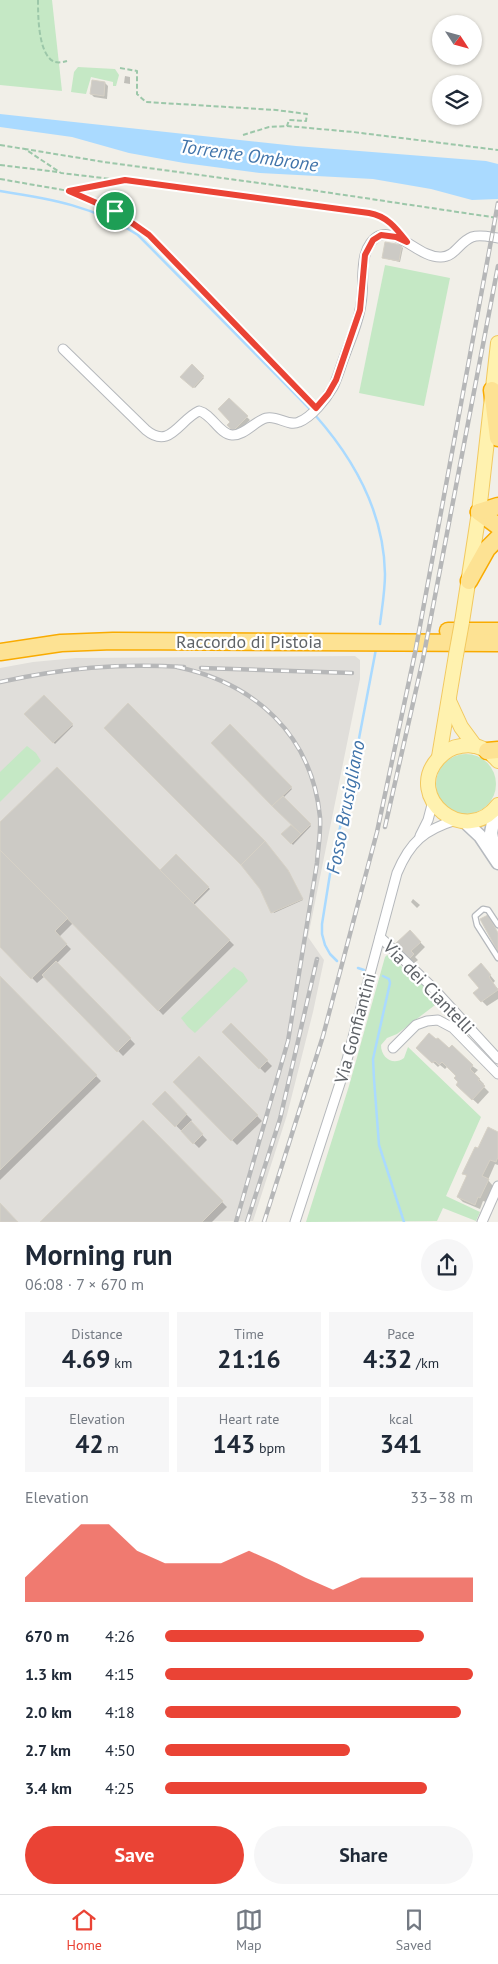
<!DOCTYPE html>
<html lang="en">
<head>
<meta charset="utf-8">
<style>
	:root { --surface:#fff; --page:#f6f6f7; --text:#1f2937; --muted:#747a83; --line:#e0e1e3; --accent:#ea4335 }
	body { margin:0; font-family:"PT Sans",sans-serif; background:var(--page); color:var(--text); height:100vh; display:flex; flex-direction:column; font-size:19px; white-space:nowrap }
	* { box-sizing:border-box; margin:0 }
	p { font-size:16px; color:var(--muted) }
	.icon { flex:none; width:28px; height:28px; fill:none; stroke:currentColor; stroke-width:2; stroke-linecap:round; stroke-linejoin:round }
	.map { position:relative; height:1222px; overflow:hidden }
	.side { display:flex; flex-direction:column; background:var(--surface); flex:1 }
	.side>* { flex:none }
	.needle { width:32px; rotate:126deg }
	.tools { position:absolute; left:432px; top:15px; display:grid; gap:10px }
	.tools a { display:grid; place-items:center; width:50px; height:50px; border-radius:50%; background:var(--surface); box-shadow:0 1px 4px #0004; font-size:25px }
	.pin { position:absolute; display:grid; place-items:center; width:42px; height:42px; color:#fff; margin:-21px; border:2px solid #fff; border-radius:50%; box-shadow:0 1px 5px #0007 }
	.round { display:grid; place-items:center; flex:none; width:52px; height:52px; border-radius:26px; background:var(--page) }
	.summary { display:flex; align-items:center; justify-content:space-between; height:85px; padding:0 25px }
	h1 { font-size:28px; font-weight:700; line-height:38px }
	.metrics { display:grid; grid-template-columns:repeat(3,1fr); gap:8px; height:85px; padding:5px 25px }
	.metrics div { display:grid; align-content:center; border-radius:0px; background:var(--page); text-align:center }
	.metrics b { font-size:25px; font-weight:700 }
	.metrics small { font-size:14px; font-weight:400 }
	.metrics p { font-size:14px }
	.chart { height:140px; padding:10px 25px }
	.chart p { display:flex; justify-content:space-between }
	.chart svg { width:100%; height:90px; margin-top:5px; fill:var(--accent); opacity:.7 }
	.action { display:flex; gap:10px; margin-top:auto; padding:10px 25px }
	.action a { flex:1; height:58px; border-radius:30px; background:var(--accent); color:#fff; font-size:20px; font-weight:700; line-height:58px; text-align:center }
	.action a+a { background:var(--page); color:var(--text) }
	ul { padding:0 25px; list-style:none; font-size:16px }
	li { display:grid; grid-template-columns:80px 60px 1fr; align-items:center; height:38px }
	li i { height:12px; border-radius:6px; background:var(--accent) }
	.tabs { display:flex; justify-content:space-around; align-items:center; height:70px; border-top:1px solid var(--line); background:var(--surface); font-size:14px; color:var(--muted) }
	.tabs a { display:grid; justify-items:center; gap:2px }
	.tabs .current { color:var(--accent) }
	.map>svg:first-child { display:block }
	.industrial { fill:#e0deda }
	.green { fill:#c5e8c5 }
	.water { fill:#aadaff }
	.shadow { fill:#0003 }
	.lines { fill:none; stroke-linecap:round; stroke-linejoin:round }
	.stream { stroke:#aadaff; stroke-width:2.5 }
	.building { fill:#cccac5; stroke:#d6d1c6 }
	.lane-casing { stroke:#b5b8bc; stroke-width:7 }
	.street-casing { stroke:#b5b8bc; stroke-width:11 }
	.secondary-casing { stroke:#b6babf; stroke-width:15 }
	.primary-casing { stroke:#f2c960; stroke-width:16 }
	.highway-casing { stroke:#f9ab00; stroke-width:19 }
	.path { stroke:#9cc7a9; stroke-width:2; stroke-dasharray:5 2.5; stroke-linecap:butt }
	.lane { stroke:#fff; stroke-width:4.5 }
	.street { stroke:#fff; stroke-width:9 }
	.secondary { stroke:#fff; stroke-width:12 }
	.primary { stroke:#fff2af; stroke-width:14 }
	.highway { stroke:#fde293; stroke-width:16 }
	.rail-casing { stroke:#b6b7b8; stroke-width:4.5 }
	.rail { stroke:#fff; stroke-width:2.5; stroke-dasharray:8; stroke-linecap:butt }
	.primary-bridge-casing { stroke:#f2c960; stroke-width:16; stroke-linecap:butt }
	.primary-bridge { stroke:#fff2af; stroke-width:14 }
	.route-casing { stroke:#fff; stroke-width:10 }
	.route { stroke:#ea4335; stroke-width:6 }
	.labels { text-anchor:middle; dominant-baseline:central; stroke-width:4.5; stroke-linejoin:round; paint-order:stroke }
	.street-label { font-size:18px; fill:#5f6368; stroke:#fff }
	.water-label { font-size:19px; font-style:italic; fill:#4174aa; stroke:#fff }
</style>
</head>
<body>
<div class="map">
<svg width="498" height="1222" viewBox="0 0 498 1222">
	<rect width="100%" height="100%" fill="#f1efe8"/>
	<polygon class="industrial" points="355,656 360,660 360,679 308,937 324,960 313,1012 287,1115 253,1221 0,1222 0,668 33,662 76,658"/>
	<g class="green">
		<polygon points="0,0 52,0 62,91 0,85"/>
		<polygon points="78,67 115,69 119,75 116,86 113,86 113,82 91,77 86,94 71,92 74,72"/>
		<polygon points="385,265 450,278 424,406 359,393"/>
		<polygon points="27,746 36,753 41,761 0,802 0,772"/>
		<circle cx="466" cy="784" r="30"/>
		<path d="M 387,955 L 420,981 L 439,1002 L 397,1034 L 387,1038 L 381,1045 C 381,1058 393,1066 404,1058 L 408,1047 L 481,1117 L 446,1196 L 480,1212 L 476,1221 L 443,1208 L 437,1221 L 306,1222 L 349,1086 L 385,957 Z"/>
		<polygon points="234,967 243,973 248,981 195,1033 188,1027 181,1018"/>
	</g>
	<polygon class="water" points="0,114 296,146 486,161 498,164 498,199 472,200 431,189 373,179 260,173 184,163 129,153 72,137 0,127"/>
	<g class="shadow">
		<polygon points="125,76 130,77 130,84 124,83"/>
		<polygon points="105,83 108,86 107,99 94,97 91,94"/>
		<polygon points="401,246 403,248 400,262 383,258"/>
		<polygon points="192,366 204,378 195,388 182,377"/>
		<polygon points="229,400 250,420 237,433 229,424 231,422"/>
		<polygon points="44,696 73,726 55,744 26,714"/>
		<polygon points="230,726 292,789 283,798 311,826 293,845 283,834 293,825 213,743"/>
		<polygon points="0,823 160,871 176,855 210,889 194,905 234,945 163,1015 74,922 59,937 71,949 57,963 135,1044 123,1056 45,976 37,983 0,945"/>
		<polygon points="289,872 303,900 274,913 261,889"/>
		<polygon points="413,899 420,905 417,908 411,902"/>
		<polygon points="410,932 425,947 415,957 418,960 413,964 395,945"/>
		<polygon points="486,970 495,981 493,983 498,989 498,999 487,1006 482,1001 481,988"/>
		<polygon points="0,978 101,1081 0,1180"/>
		<polygon points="231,1025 272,1066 265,1073 224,1032"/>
		<polygon points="418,1048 449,1050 478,1070 474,1074 484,1084 483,1086 489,1092 478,1104 457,1085 460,1082 457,1076 447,1067 445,1069 440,1065 438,1067"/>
		<polygon points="199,1057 262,1121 237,1145 175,1082"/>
		<polygon points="165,1093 192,1120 190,1122 207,1140 199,1148 154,1104"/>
		<polygon points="143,1122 227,1207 212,1222 41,1222"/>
		<polygon points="498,1133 498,1165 495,1164 488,1180 493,1186 486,1202 483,1201 480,1209 463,1202 458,1197 467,1177 464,1173 479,1150"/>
	</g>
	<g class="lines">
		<g class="stream">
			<path d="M 0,191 C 51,199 94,206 138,235 L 310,409"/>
			<path d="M 315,415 C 354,459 384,513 385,574 C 385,591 382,608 380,624"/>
			<polyline points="337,961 330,954 325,945 322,934 322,924 330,874 357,749 376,649"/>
			<polyline points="358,968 364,970"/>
			<polyline points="383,976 389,979 390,983 373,1059 374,1079 379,1145 404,1222"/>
		</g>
	</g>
	<g class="building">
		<polygon points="92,80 105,82 104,96 90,94"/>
		<polygon points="385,242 402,245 399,261 382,258"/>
		<polygon points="192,364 204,376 193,388 180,377"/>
		<polygon points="229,398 248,416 233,431 227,425 230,422 218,409"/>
		<polygon points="44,695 73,724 53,743 24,714"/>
		<polygon points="128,703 265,841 241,865 104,728"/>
		<polygon points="230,724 292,787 272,806 211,743"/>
		<polygon points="57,767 230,940 158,1011 0,850 0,822"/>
		<polygon points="283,796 311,824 301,834 272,806"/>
		<polygon points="291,825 301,834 291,844 281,834"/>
		<polygon points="265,841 288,870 303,899 271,913 260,889 241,865"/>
		<polygon points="0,850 68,918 55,931 67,944 31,979 0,947"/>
		<polygon points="176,854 209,887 193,903 160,870"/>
		<polygon points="488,915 498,933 498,952 480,919"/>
		<polygon points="410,930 421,942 411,951 414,954 408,960 394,945"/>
		<polygon points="56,961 131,1038 117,1052 42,975"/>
		<polygon points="481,963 491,975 489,977 498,990 481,1002 473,993 479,988 468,975"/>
		<polygon points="0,976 97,1075 0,1170"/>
		<polygon points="231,1023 268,1060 259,1069 222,1032"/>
		<polygon points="429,1033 436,1039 438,1038 449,1048 452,1045 473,1065 470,1069 480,1079 478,1080 485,1086 472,1100 456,1085 458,1082 454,1078 456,1076 442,1062 439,1065 435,1061 432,1063 416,1048"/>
		<polygon points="199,1056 258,1115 231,1141 173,1082"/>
		<polygon points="165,1091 187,1114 175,1127 152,1104"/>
		<polygon points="143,1120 223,1201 202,1222 40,1222"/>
		<polygon points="191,1121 203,1134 193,1144 181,1131"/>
		<polygon points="488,1127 498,1132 498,1157 496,1162 490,1160 482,1176 489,1179 480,1198 478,1197 475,1205 457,1197 467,1175 462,1174 475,1147 478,1148"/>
		<polygon points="0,1203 18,1222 0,1222"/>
	</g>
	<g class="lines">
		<g class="lane-casing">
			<polyline id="lane" points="498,925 488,910 483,909 475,916 477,925 498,958"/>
		</g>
		<g class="street-casing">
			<g id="street">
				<path d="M 63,349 L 146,430 C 170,450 179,420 199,411 C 212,414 219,434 232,435 C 244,436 255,421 266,418 C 278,415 288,427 299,422 C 312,417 326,399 333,387 C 338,377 341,365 345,355 C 351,338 359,321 361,304 C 364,288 361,271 365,255 C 367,247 373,237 381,235 C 400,230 420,258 441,257 C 455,257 459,242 472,237 C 480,234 490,237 498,238"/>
				<polyline points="420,836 428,820 433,801"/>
				<polyline points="380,937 433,988 498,1059"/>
				<polyline points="393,1048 416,1025 427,1021 438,1020 453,1028 498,1074"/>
				<path d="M 295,1222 L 344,1071 L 397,873 C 410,842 424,830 456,820"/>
				<polyline points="482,1222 498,1186"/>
			</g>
		</g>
		<g class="secondary-casing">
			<g id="secondary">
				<polyline points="464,821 480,836 498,863"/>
				<polyline points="495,853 491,833 496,807"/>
			</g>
		</g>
		<g class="primary-casing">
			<g id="primary">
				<polyline points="462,622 479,512 498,343"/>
				<polyline points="449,701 461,727 475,746"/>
				<polyline points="439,757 456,655"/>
				<path d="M 498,761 C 489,750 476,743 461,746 C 452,747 444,752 438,759 C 404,797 465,848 498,805"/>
			</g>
		</g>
		<g class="highway-casing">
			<g id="highway">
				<polyline points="492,390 498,438"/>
				<polyline points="479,512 498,526"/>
				<polyline points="479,512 498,506"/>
				<polyline points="469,581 487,549 498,538"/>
				<polyline points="448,631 498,631"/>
				<polyline points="0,652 61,643 113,641 498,643"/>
				<polyline points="487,751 498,750"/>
			</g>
		</g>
		<g class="path">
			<path d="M 38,0 C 38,15 38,56 55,62 C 59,63 64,62 67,61"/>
			<polyline points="120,68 137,71 137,94 146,102 276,110 307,114 306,121 289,120 287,126"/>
			<polyline points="243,135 269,127 287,126 353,132 498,150"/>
			<polyline points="0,145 25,149"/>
			<polyline points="0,165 58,172"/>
			<polyline points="0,179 69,191 115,211 134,223 164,249 311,403"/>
			<polyline points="71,190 122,181"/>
			<polyline points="395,227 384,218 369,213 228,193 61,173 25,149 104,162 311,190 498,218"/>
		</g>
		<use href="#lane" class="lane"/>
		<use href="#street" class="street"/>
		<use href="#secondary" class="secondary"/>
		<use href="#primary" class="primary"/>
		<use href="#highway" class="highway"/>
		<g class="rail-casing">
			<g id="rail">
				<path d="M 177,667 C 255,683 312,735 320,817 C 321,833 318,848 317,863 L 288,1041 L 236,1222"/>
				<polyline points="201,668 352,673"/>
				<path d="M 0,682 C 65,668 117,663 184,667"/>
				<polyline points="385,827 423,659 498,266"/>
				<polyline points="247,1222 280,1119 317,959"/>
				<polyline points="264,1222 323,1036 377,832 415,653 498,203"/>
			</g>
		</g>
		<use href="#rail" class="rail"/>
		<g class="primary-bridge-casing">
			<polyline id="primary-bridge" points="456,655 462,622"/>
		</g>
		<use href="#primary-bridge" class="primary-bridge"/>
	</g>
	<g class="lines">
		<g class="route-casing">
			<path id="route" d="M 125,180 L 369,213 C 387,216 396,228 407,242 L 396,237 L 381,235 L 373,240 L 365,255 L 360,310 L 336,380 L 328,394 L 316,408 L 149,235 L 115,211 L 69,191 Z"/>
		</g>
		<use href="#route" class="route"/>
	</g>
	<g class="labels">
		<g class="street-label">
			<text x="249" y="641">Raccordo di Pistoia</text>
			<text transform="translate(429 987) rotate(46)">Via dei Ciantelli</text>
			<text transform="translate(355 1028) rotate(-75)">Via Gonfiantini</text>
		</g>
		<g class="water-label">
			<text transform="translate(249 155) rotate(8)">Torrente Ombrone</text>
			<text transform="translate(345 807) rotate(-79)">Fosso Brusigliano</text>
		</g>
	</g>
</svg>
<div class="tools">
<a><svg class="needle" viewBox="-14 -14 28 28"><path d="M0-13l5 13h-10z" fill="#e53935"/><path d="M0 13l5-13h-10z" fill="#747a83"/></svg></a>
<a><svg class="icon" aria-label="layers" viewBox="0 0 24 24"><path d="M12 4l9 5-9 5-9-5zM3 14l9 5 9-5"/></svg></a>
</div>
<div class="pin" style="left:115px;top:211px;background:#1e9e55"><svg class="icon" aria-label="arrive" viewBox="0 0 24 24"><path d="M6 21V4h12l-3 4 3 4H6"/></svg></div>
</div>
<section class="side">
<div class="summary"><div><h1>Morning run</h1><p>06:08 · 7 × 670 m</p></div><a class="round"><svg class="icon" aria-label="share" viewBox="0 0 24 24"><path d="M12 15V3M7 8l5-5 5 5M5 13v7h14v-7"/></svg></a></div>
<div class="metrics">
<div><p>Distance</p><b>4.69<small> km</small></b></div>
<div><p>Time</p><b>21:16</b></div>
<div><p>Pace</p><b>4:32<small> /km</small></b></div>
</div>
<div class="metrics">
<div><p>Elevation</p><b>42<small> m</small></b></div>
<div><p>Heart rate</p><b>143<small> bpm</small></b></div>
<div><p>kcal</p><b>341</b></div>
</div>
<div class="chart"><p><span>Elevation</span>33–38 m</p>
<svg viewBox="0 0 160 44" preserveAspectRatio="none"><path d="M0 44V32L10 19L20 6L30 6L40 19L50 25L60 25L70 25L80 19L90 25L100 32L110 38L120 32L130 32L140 32L150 32L160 32V44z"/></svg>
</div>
<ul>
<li><b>670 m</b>4:26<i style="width:84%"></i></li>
<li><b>1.3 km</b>4:15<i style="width:100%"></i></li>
<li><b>2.0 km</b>4:18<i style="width:96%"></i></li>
<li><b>2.7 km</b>4:50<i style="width:60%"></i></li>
<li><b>3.4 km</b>4:25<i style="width:85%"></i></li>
</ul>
<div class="action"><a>Save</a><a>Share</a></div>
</section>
<nav class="tabs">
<a class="current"><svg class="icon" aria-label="home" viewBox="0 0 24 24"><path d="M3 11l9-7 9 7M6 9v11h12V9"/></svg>Home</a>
<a><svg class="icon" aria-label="map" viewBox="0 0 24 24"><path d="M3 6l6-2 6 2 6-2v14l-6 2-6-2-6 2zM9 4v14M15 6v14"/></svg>Map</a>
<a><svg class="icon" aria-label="saved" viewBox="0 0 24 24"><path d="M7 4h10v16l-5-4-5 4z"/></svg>Saved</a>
</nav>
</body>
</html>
